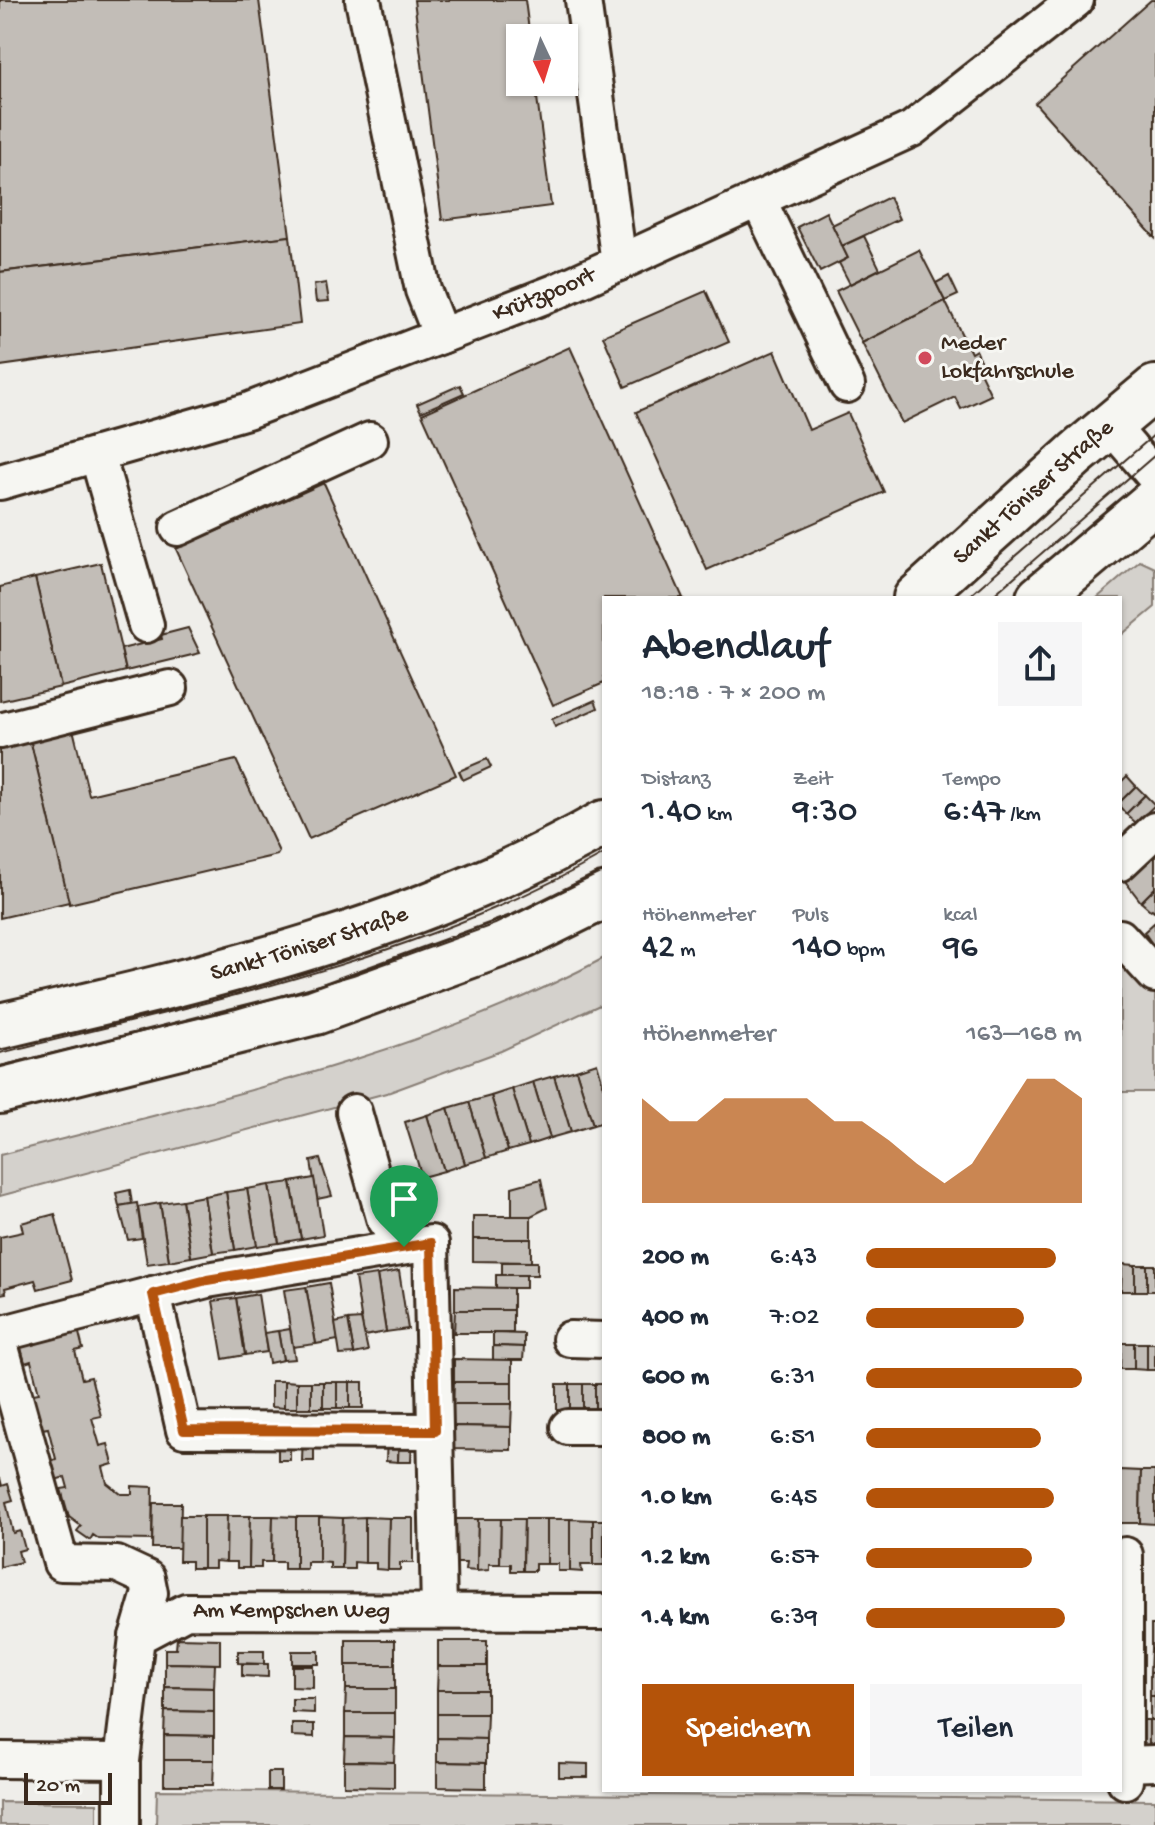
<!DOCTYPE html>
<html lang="de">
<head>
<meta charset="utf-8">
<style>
	:root { --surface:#fff; --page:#f6f6f7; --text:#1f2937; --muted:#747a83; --accent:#b45309 }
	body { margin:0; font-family:"Gochi Hand",sans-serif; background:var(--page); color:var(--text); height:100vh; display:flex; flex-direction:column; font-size:30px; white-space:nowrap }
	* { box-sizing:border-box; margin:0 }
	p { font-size:26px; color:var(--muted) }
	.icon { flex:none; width:44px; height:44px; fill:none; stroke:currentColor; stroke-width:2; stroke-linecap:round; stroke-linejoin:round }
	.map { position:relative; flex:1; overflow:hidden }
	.details { position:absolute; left:602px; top:596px; width:520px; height:1196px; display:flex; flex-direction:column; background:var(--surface); border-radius:0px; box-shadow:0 2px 6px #0004 }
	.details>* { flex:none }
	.needle { width:52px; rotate:176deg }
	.buttons { position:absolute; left:506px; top:24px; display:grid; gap:16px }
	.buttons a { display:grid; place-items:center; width:72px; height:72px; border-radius:0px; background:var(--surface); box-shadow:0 2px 6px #0004; font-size:40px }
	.scale { position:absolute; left:24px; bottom:20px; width:88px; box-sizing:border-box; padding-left:8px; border:4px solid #3b2a1e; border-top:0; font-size:22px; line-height:28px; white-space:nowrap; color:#3b2a1e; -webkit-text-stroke:6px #f6f6f2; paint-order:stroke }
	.pin { position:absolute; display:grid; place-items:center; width:68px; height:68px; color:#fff; margin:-82px -34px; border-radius:50% 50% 50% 0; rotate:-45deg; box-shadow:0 0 8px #0007 }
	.pin .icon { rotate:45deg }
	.round { display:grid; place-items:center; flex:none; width:84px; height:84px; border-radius:0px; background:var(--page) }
	.head { display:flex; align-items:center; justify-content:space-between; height:136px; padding:0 40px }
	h1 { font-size:44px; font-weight:600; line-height:60px }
	.stats { display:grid; grid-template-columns:repeat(3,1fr); gap:12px; height:136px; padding:8px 40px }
	.stats div { display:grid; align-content:center }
	.stats b { font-size:34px; font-weight:600 }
	.stats small { font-size:22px; font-weight:400 }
	.stats p { font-size:22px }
	.chart { height:224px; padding:16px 40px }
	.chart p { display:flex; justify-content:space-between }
	.chart svg { width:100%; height:144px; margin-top:8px; fill:var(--accent); opacity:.7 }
	.cta { display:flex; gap:16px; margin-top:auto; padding:16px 40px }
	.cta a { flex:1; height:92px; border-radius:0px; background:var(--accent); color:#fff; font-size:32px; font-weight:600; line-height:92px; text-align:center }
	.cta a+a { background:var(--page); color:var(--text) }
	ul { padding:0 40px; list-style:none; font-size:26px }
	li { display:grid; grid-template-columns:128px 96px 1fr; align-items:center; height:60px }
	li i { height:20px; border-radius:10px; background:var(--accent) }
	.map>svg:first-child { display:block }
	.green { fill:#d4d1cc; stroke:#887e75; stroke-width:2 }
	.building { fill:#c2bdb7; stroke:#3b2a1e; stroke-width:2 }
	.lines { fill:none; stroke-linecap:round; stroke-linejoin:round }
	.minor-casing { stroke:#3b2a1e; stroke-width:40 }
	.major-casing { stroke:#3b2a1e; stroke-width:50 }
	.minor { stroke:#f6f6f2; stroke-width:34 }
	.major { stroke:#f6f6f2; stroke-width:44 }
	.tram { stroke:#3b2a1e; stroke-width:2 }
	.route-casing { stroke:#fff; stroke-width:16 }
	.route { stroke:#b45309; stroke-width:10 }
	.poi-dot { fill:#d1495b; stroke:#f6f6f2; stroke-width:3 }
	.labels { text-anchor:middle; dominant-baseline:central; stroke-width:6; stroke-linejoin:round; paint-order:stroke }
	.street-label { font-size:24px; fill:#3b2a1e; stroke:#f6f6f2 }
	.poi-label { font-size:24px; fill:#3b2a1e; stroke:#f6f6f2; text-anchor:start }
</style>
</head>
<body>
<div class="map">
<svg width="1155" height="1825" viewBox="0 0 1155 1825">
	<rect width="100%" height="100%" fill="#efeeea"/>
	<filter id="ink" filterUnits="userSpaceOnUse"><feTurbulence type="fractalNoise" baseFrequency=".0125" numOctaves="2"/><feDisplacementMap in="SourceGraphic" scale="16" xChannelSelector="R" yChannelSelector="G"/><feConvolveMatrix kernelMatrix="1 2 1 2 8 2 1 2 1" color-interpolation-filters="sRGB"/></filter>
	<g filter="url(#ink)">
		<g class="green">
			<polygon points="1140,561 1155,568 1155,607 1120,636 1120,598 1097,598"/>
			<polygon points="1120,956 1155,992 1155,1092 1120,1092"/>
			<path d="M 604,958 L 604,1003 L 501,1051 L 390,1092 L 0,1196 L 0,1155 C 200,1103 421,1056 604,958 Z"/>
			<polygon points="157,1790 1155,1800 1155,1825 156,1825"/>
			<polygon points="0,1802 97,1803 97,1825 0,1825"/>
		</g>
		<g class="building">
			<polygon points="0,0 259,0 290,236 0,272"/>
			<polygon points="414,0 525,0 530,38 520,38 520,82 535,82 551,206 442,220"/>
			<polygon points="1151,0 1155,0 1155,238 1035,103"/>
			<polygon points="889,197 899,219 842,246 832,225"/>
			<polygon points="826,212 848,258 820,272 797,227"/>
			<polygon points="290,236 300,324 0,366 0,272"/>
			<polygon points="864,236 880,269 850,284 839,263 848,258 842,246"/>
			<polygon points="919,250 945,301 862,343 836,291"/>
			<polygon points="949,276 958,295 945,301 936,283"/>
			<polygon points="326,283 329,301 316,302 314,285"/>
			<polygon points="706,291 729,342 625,387 603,336"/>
			<polygon points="945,301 971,353 976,350 982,363 977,366 991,395 961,409 955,397 902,423 862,343"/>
			<polygon points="570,347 683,598 604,598 604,683 553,705 422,414"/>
			<polygon points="775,351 809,430 848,413 884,492 707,570 636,412"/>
			<polygon points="460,385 464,393 421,412 417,404"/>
			<polygon points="324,483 456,775 309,839 176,549"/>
			<polygon points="101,563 126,671 61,687 35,578"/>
			<polygon points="35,578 61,687 0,701 0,587"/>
			<polygon points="188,628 200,653 126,671 121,649 162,639 161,635"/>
			<polygon points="595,700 598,708 555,727 552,719"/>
			<polygon points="73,729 89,795 236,760 279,852 277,855 69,904 30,739"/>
			<polygon points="30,739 69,902 0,918 0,746"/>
			<polygon points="487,759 491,767 463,780 459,771"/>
			<polygon points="1127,776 1136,786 1120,802 1120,783"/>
			<polygon points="1136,786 1145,795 1126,814 1120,807 1120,802"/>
			<polygon points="1145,795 1155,805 1136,823 1126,814"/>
			<polygon points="1155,852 1155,888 1141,902 1125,881"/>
			<polygon points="1155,888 1155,912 1152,909 1150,910 1141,902"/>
			<polygon points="1155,922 1155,948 1144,932"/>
			<polygon points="597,1063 604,1087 604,1122 593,1125 576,1070"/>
			<polygon points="576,1070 593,1125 571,1132 554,1076"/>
			<polygon points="554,1076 571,1132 550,1138 533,1082"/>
			<polygon points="533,1082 550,1138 529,1145 512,1089"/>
			<polygon points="512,1089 529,1145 508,1151 491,1096"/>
			<polygon points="491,1096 508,1151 486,1158 469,1102"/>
			<polygon points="469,1102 486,1158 465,1164 448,1108"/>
			<polygon points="448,1108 465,1164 444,1171 427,1115"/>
			<polygon points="427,1115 444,1171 422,1177 405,1122"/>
			<polygon points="320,1159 332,1196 317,1199 311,1161"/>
			<polygon points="314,1178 323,1235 301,1239 291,1182"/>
			<polygon points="541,1179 547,1208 531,1216 512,1216 512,1187"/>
			<polygon points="291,1182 301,1239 279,1243 269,1185"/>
			<polygon points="269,1185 279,1243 257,1246 247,1189"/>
			<polygon points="247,1189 257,1246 235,1250 226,1192"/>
			<polygon points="130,1190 132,1204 119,1206 116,1193"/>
			<polygon points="226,1192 235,1250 213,1253 204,1196"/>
			<polygon points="204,1196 213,1253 191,1257 182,1200"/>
			<polygon points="182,1200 191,1257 169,1261 160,1203"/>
			<polygon points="137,1203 142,1238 128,1240 119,1206"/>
			<polygon points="160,1203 169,1261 147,1264 138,1207"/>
			<polygon points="55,1214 72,1280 38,1289 35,1280 5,1288 6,1293 0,1294 0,1237 23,1232 21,1223"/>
			<rect x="473" y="1216" width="58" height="23"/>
			<polygon points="473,1239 531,1239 531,1262 473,1261"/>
			<rect x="502" y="1262" width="35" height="13"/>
			<polygon points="1122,1264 1135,1265 1135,1291 1121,1291"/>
			<rect x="1135" y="1265" width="12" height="26"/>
			<rect x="1147" y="1265" width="8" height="26"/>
			<polygon points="399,1271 408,1329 386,1332 377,1275"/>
			<polygon points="377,1275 386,1332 364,1336 355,1278"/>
			<rect x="496" y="1275" width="30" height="13"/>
			<polygon points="329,1283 338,1340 316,1344 306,1287"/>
			<polygon points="306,1287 316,1344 293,1347 284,1290"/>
			<polygon points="455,1287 513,1288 513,1310 455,1310"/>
			<polygon points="258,1294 267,1352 245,1355 236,1298"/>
			<polygon points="236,1298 245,1355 223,1359 213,1301"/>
			<polygon points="455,1310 513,1310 513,1333 454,1333"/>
			<polygon points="361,1319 368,1351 354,1354 348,1320"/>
			<polygon points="348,1320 354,1354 340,1355 335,1323"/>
			<polygon points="78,1329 83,1349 75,1351 82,1379 91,1377 101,1416 92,1418 100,1446 108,1444 113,1464 103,1467 107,1483 121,1494 132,1494 132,1486 153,1487 152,1540 99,1539 93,1535 90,1540 77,1531 81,1526 69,1517 61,1489 68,1488 65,1477 55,1480 51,1461 56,1459 48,1428 42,1429 33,1394 39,1393 31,1361 25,1363 20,1344"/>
			<polygon points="290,1329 295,1359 283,1360 278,1331"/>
			<polygon points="278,1331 283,1360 269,1363 264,1333"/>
			<polygon points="493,1333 524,1334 524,1347 493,1346"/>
			<polygon points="1121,1343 1134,1343 1134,1369 1120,1369"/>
			<polygon points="1134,1343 1147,1343 1147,1370 1134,1369"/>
			<rect x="1147" y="1343" width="8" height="27"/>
			<polygon points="493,1346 524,1347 523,1360 493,1360"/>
			<polygon points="454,1359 512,1360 512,1382 454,1382"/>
			<polygon points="271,1381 284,1381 284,1408 271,1407"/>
			<polygon points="284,1381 297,1382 297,1408 284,1408"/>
			<rect x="297" y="1382" width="14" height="26"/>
			<rect x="311" y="1382" width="12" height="26"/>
			<rect x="323" y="1382" width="14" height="26"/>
			<rect x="337" y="1382" width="13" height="26"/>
			<rect x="350" y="1382" width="13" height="26"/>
			<polygon points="454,1382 512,1382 512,1404 453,1404"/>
			<rect x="557" y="1384" width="13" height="26"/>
			<rect x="570" y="1384" width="13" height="26"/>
			<rect x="583" y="1384" width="12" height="26"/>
			<rect x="595" y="1384" width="9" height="26"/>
			<polygon points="453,1404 512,1404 511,1427 453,1426"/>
			<polygon points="453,1426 511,1427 511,1450 453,1449"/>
			<polygon points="290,1434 290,1460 278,1460 278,1435"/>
			<polygon points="303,1434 314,1434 314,1461 302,1461"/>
			<polygon points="387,1435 399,1435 398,1462 386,1461"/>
			<polygon points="399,1435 412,1436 411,1462 398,1462"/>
			<polygon points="1120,1470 1141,1471 1140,1523 1120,1523"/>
			<polygon points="1141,1471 1155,1471 1155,1524 1140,1523"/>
			<polygon points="0,1478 2,1486 8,1484 13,1500 6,1502 13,1533 20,1531 25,1549 18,1551 21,1562 0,1567"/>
			<polygon points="153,1503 181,1503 180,1548 152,1548"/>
			<polygon points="180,1516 203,1516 203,1568 191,1568 191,1561 179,1561"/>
			<polygon points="203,1516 227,1516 226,1562 215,1561 215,1568 203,1568"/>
			<polygon points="227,1516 250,1516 249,1568 237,1568 237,1562 226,1562"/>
			<polygon points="250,1516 273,1516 272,1562 261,1562 261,1568 249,1568"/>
			<polygon points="273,1516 296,1517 296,1569 284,1569 284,1562 272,1562"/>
			<polygon points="296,1517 319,1517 319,1562 307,1562 307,1569 296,1569"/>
			<polygon points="319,1517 343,1518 342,1569 330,1569 330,1563 319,1562"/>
			<polygon points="365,1517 365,1563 354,1562 354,1569 342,1569 343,1518"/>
			<polygon points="365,1517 389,1518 388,1570 376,1569 376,1563 365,1563"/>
			<polygon points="389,1518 413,1518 413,1563 400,1563 400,1570 388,1570"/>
			<polygon points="454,1519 478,1519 477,1571 465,1570 466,1563 453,1563"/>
			<polygon points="478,1519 501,1519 500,1564 489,1564 489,1570 477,1571"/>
			<polygon points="501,1519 524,1519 523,1571 511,1571 511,1564 500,1564"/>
			<polygon points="524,1519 547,1519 547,1564 535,1564 535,1571 523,1571"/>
			<polygon points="547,1519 570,1519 570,1571 558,1571 558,1564 547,1564"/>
			<polygon points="570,1519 593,1520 593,1565 581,1565 582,1572 570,1571"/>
			<rect x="593" y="1520" width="11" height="45"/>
			<rect x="1151" y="1625" width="4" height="24"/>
			<polygon points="177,1638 220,1639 220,1664 165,1663 165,1649 176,1649"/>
			<rect x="346" y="1640" width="49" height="25"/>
			<rect x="438" y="1641" width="49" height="25"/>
			<polygon points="1151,1649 1155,1649 1155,1672 1150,1672"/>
			<polygon points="238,1651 264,1651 264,1664 238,1663"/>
			<rect x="292" y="1651" width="27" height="13"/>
			<polygon points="165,1663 215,1664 214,1688 165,1687"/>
			<polygon points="242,1664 268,1664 268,1677 242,1676"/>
			<rect x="346" y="1665" width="49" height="24"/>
			<polygon points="292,1666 313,1666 313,1688 292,1687"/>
			<polygon points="438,1666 487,1666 487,1690 437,1690"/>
			<rect x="1150" y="1672" width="5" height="24"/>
			<polygon points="165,1687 214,1688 214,1712 165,1711"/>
			<polygon points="346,1689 395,1689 395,1713 345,1713"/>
			<rect x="437" y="1690" width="50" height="24"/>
			<rect x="1150" y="1696" width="5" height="24"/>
			<polygon points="292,1699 314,1699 314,1713 292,1712"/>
			<polygon points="165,1711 214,1712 214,1736 164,1735"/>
			<polygon points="345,1713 395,1713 395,1738 345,1737"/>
			<polygon points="437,1714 487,1714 486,1739 437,1738"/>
			<polygon points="1137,1720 1149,1720 1149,1747 1136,1747"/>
			<rect x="1149" y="1720" width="6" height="27"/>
			<polygon points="292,1724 314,1724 314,1737 292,1736"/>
			<polygon points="164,1735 214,1736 214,1760 164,1760"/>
			<polygon points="345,1737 395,1738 394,1762 344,1761"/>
			<polygon points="437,1738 486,1739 486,1763 437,1762"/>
			<polygon points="164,1760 214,1760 213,1785 164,1785"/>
			<polygon points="344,1761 394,1762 394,1787 344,1786"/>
			<polygon points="437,1762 486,1763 486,1788 437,1787"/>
			<polygon points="559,1763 588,1764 588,1777 559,1777"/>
			<rect x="268" y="1772" width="13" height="18"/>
		</g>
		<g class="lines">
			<g class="minor-casing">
				<g id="minor">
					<polyline points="363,0 423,290 441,336"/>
					<polyline points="583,0 619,263"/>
					<polyline points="758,199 847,385"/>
					<polyline points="1111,426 1155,477"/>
					<polyline points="97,454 146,625"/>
					<path id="s1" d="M 0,482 L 247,411 L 555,292 L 912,129 L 1076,0"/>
					<polyline points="178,528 370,440"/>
					<polyline points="0,731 170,688"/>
					<polyline points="1120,863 1155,830"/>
					<polyline points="1120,937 1155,975"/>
					<polyline points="354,1112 385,1221 404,1247"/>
					<polyline points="153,1294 184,1430 435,1431"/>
					<polyline points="0,1334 207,1280 431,1243 439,1611"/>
					<polyline points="570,1339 604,1340"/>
					<polyline points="0,1344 61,1563 117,1564 147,1578 150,1593 137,1637"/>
					<polyline points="568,1427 604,1427"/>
					<polyline points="1125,1555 1125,1781"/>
					<polyline points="0,1760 122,1761"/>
					<polyline points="1124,1764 1155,1763"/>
					<path id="s2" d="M 122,1825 L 122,1761 L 137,1637 L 186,1611 L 604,1612"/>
				</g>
			</g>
			<g class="major-casing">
				<g id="major">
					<path id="s3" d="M 916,598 L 1077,453 L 1155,388"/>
					<polyline points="1039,598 1155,500"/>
					<path id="s4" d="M 0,1026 C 211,977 413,931 604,823"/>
					<polyline points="0,1091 315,1012 523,936 604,896"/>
				</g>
			</g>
			<use href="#minor" class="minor"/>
			<use href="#major" class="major"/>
			<g class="tram">
				<polyline points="967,598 1155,434"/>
				<polyline points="990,598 1155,455"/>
				<path d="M 0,1053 C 202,1004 422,958 604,854"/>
				<polyline points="0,1066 236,1009 353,975 495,924 604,871"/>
			</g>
		</g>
	</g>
	<g class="lines" filter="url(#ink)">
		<g class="route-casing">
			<polygon id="route" points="431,1243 435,1431 184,1430 153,1294 207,1280"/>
		</g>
		<use href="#route" class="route"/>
	</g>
	<circle class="poi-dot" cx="925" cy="358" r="8"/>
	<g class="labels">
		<g class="street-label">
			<text stroke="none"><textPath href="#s1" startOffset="576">Krützpoort</textPath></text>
			<text stroke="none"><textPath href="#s3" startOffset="158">Sankt Töniser Straße</textPath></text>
			<text stroke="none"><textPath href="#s4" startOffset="320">Sankt Töniser Straße</textPath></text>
			<text stroke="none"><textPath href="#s2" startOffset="350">Am Kempschen Weg</textPath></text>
		</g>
		<g class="poi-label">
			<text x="941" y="344">Meder<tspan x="941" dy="28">Lokfahrschule</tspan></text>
		</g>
	</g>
</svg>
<div class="buttons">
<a><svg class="needle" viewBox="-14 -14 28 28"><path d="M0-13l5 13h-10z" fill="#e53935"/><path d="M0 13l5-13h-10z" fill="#747a83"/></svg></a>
</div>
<div class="scale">20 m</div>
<div class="pin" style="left:404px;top:1247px;background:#1e9e55"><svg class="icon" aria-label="arrive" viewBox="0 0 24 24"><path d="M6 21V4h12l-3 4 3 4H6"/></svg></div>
<section class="details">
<div class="head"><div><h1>Abendlauf</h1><p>18:18 · 7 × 200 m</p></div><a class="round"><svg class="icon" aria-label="share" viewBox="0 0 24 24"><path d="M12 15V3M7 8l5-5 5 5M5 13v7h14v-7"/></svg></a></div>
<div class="stats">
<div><p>Distanz</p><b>1.40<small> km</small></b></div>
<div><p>Zeit</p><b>9:30</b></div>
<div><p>Tempo</p><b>6:47<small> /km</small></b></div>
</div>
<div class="stats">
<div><p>Höhenmeter</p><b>42<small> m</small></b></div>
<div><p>Puls</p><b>140<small> bpm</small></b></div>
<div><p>kcal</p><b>96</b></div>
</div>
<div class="chart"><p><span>Höhenmeter</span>163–168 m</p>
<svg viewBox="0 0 160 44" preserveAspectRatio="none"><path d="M0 44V12L10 19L20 19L30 12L40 12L50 12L60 12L70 19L80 19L90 25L100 32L110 38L120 32L130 19L140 6L150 6L160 12V44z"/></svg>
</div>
<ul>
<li><b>200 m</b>6:43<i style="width:88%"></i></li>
<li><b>400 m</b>7:02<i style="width:73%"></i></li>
<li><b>600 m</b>6:31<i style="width:100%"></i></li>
<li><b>800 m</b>6:51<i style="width:81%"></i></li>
<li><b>1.0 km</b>6:45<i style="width:87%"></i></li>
<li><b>1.2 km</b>6:57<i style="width:77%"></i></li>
<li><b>1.4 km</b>6:39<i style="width:92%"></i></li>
</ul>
<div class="cta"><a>Speichern</a><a>Teilen</a></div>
</section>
</div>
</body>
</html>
